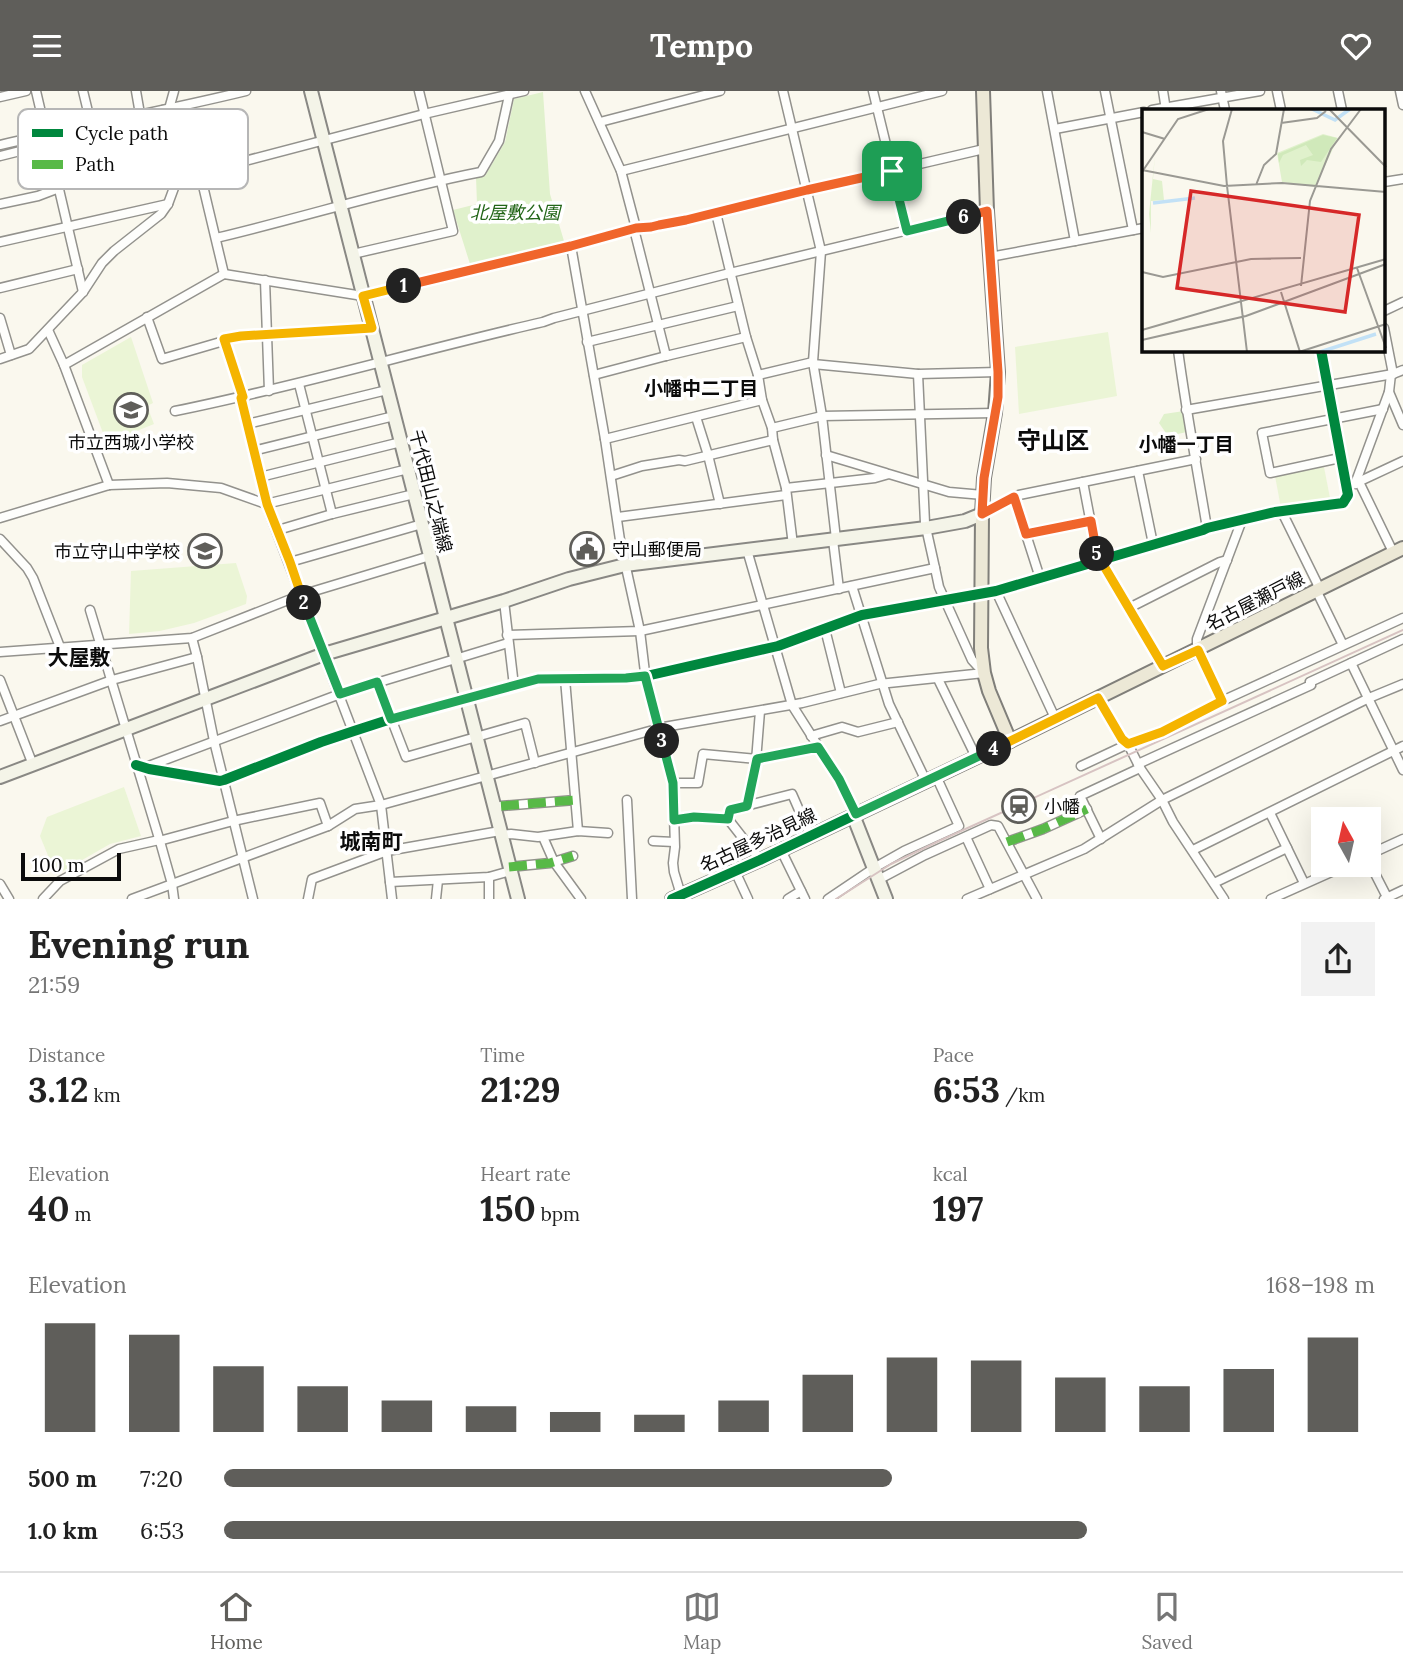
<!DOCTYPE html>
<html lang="en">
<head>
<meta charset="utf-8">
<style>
	:root { --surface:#fff; --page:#f2f2f2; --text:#222; --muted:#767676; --line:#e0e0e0; --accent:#5f5e5a }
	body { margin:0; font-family:Lora,"Noto Sans JP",serif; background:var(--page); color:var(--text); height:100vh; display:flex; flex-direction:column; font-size:26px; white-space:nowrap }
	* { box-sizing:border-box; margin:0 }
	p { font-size:23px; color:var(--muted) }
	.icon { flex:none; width:38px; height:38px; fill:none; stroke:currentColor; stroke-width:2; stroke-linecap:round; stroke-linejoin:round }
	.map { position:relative; height:808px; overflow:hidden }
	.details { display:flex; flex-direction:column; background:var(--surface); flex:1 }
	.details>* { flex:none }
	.needle { width:46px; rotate:352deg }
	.tools { position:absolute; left:1311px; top:716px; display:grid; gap:14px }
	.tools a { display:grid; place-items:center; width:70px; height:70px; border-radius:0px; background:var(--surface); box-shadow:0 7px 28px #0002; font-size:35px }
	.scale { position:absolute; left:21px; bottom:18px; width:100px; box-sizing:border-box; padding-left:7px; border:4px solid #0b0b0b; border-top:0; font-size:19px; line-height:24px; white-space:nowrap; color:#0b0b0b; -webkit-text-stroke:5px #fff; paint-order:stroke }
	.pin { position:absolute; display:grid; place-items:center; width:60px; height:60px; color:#fff; margin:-30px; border-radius:14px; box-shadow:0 4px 10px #0006 }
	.km { position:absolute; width:35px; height:35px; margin:-18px; border-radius:50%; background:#222; color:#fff; font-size:19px; line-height:35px; text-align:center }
	.round { display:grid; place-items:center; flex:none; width:74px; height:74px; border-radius:0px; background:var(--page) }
	.headline { display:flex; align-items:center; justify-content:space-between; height:119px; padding:0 28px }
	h1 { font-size:38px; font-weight:700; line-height:52px }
	.metrics { display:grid; grid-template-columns:repeat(3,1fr); gap:10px; height:119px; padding:7px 28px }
	.metrics div { display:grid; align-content:center }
	.metrics b { font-size:35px; font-weight:700 }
	.metrics small { font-size:19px; font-weight:400 }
	.metrics p { font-size:19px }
	.chart { height:196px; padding:14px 28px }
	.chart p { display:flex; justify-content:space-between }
	.chart svg { width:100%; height:126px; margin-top:7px; stroke:var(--accent); stroke-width:6 }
	ul { padding:0 28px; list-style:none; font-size:23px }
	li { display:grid; grid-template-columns:112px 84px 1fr; align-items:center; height:52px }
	li i { height:18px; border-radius:9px; background:var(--accent) }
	header { display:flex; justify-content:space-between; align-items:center; height:91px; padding:0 28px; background:var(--accent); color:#fff; font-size:32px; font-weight:700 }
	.tab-bar { display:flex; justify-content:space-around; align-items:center; height:98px; border-top:2px solid var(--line); background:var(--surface); font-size:19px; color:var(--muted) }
	.tab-bar a { display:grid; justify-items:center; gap:4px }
	.tab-bar .current { color:var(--accent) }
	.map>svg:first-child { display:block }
	.green { fill:#e0f1cc }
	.pitch { fill:#ebf5d6 }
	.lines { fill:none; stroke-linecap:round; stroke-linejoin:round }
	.stream { stroke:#c2e1f6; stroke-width:2 }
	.street-casing { stroke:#93928d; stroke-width:11 }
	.secondary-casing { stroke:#898884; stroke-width:16 }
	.primary-casing { stroke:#807f7a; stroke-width:16 }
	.street { stroke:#fefefc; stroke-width:8 }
	.secondary { stroke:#f4f4e8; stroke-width:12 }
	.primary { stroke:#ece8d6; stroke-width:12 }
	.rail { stroke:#d7c3c2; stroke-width:2 }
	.quiet { stroke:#58b947; stroke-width:9; stroke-dasharray:18 9; stroke-linecap:butt }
	.cycleway-casing { stroke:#fff; stroke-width:15 }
	.cycleway { stroke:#00873e; stroke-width:10 }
	.split-1-casing { stroke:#fff; stroke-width:14 }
	.split-2-casing { stroke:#fff; stroke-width:14 }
	.split-3-casing { stroke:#fff; stroke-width:14 }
	.split-4-casing { stroke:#fff; stroke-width:14 }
	.split-5-casing { stroke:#fff; stroke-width:14 }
	.split-6-casing { stroke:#fff; stroke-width:14 }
	.split-7-casing { stroke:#fff; stroke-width:14 }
	.split-1 { stroke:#f0652b; stroke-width:9 }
	.split-2 { stroke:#f5b400; stroke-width:9 }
	.split-3 { stroke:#22a559; stroke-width:9 }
	.split-4 { stroke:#22a559; stroke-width:9 }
	.split-5 { stroke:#f5b400; stroke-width:9 }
	.split-6 { stroke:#f0652b; stroke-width:9 }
	.split-7 { stroke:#22a559; stroke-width:9 }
	.labels { text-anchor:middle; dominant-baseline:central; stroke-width:7; stroke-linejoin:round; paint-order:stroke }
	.park-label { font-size:18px; font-style:italic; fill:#236618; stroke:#fff }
	.poi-label { font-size:18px; fill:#0b0b0b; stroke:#fff; text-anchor:start }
	.street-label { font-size:18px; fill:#0b0b0b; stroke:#fff }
	.neighbourhood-label { font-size:19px; font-weight:bold; fill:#0b0b0b; stroke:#fff }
	.quarter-label { font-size:21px; font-weight:bold; fill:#0b0b0b; stroke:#fff }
	.district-label { font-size:24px; font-weight:bold; fill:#0b0b0b; stroke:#fff }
	.inset-river { fill:none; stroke:#c2e1f6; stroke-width:3.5 }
	.inset-road { fill:none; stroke:#9a9993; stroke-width:2 }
	.view { fill:#d62828; fill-opacity:0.15; stroke:#d62828; stroke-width:3.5 }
	.inset-edge { fill:none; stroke:#0b0b0b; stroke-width:3.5 }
	.key { fill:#fff; stroke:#b6b6b6; stroke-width:2 }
	.key-label { font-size:19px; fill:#0b0b0b }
</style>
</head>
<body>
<header><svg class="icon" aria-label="menu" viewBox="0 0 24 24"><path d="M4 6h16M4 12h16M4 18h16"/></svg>Tempo<svg class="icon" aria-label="heart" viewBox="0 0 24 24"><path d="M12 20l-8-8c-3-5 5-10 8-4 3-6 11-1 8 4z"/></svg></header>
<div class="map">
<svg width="1403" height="808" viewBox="0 0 1403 808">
	<rect width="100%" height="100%" fill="#faf8ee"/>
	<g class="green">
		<polygon points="543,1 550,103 564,150 470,173 453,119 477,113 476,86 485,85 505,51 514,8"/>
		<polygon points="1184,320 1187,341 1168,345 1159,332 1164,323"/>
	</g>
	<g class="pitch">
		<polygon points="1108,241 1117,305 1019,323 1015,256"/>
		<polygon points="131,246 153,312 147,315 154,333 117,348 103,342 82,286 82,274"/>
		<polygon points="1324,376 1330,407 1281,417 1275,385"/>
		<polygon points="236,472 247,505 246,513 194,532 160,540 129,543 131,480"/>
		<polygon points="124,696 141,745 110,753 56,784 40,745 47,726"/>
	</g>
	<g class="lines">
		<g class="stream">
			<polyline points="62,50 122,72 171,86"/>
			<polyline points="0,61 41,50"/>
		</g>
		<g class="street-casing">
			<g id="street">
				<polyline points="36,0 83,201"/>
				<polyline points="83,0 91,33"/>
				<polyline points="136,0 140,23"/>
				<polyline points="585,0 621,80 636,137"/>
				<polyline points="783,0 821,160 813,271 822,325 836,448"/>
				<polyline points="873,0 907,140"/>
				<polyline points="1047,0 1075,150"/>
				<polyline points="1105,0 1133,139"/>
				<polyline points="1163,0 1166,19"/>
				<polyline points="1221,0 1225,19"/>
				<polyline points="1277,0 1281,19"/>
				<polyline points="1338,0 1342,19"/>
				<polyline points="1400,0 1403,14"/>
				<polyline points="0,6 26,0"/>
				<polyline points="184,15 224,183"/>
				<polyline points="169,18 174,0"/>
				<polyline points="1152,19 1260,0"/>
				<polyline points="600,31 720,0"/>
				<polyline points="1055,38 1144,21"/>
				<polyline points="61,41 68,47 171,81 175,84 199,82 424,23 524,0"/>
				<path d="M 0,54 C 81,35 164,20 246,0"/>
				<polyline points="0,65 48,53 52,54 175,94"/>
				<polyline points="621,80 942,0"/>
				<polyline points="1384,91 1403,88"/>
				<polyline points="0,113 38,105 59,97"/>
				<polyline points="716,122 746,246 758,284 762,309 772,337 773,349 786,397 793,454"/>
				<polyline points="634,138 666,265"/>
				<path d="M 216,147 C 305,126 392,98 481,81 L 499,50 L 510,0"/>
				<polyline points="0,151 168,113"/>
				<polyline points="571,155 605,348 620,449 640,540 646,590 673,692 675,756 673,772 674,781 681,804"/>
				<polyline points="353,163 453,140 419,0"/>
				<polyline points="990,166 1144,137"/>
				<polyline points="265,189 269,300"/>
				<polyline points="0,197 78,178"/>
				<polyline points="1384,220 1403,211"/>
				<polyline points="147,226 162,268 241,245 372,238"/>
				<polyline points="0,227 11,264"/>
				<polyline points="1384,237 1393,283 1403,279"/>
				<polyline points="48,239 64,274 109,394"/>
				<polyline points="224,249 243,306"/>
				<polyline points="587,251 738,215"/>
				<path d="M 1178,259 C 1186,319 1197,377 1207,437"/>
				<polyline points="0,268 29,258 83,201 102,172 114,160 161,123 168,113 175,94 175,84 163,19"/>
				<polyline points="813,273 918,283 998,281"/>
				<polyline points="64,274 224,183 363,205 571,155 636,137 651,136 686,129 808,99 984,58"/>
				<polyline points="1391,283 1389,301 1403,334"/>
				<polyline points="594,284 666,265 746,246"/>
				<polyline points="758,284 813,271"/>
				<polyline points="299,293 332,423"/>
				<polyline points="241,307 266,413 381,714 392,808"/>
				<polyline points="1186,319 1393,283"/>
				<path d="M 175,320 C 299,295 420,259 543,231 L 554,227 L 730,182 L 987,120"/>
				<polyline points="696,326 708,364 720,413"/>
				<polyline points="247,333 387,299"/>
				<polyline points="772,337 822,325 995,322"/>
				<polyline points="605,348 762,309"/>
				<polyline points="253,360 394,325"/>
				<polyline points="826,364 886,382"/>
				<polyline points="1340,367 1270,382 1262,342 1383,318"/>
				<polyline points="1138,380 1153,453"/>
				<polyline points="611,385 642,375 679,369 685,370 773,349"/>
				<polyline points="260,386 401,351"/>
				<polyline points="1083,391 1098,470"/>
				<polyline points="1359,391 1393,461"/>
				<polyline points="1356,392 1403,370"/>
				<polyline points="1355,393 1389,301"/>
				<polyline points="786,397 875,387 889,383 949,401 983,404"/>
				<polyline points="1014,406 1040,487"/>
				<polyline points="1282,421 1317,492 1319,505 1343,554"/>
				<polyline points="982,423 1019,404 1196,368"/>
				<polyline points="618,426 786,404"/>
				<polyline points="0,427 109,394 167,392 221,397 266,413 408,378"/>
				<polyline points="278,439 332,423 414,403"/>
				<polyline points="1026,443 1091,430"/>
				<polyline points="0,448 27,477 33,487 60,556"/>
				<polyline points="833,449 839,498"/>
				<polyline points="747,459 792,614 839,688 856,723"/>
				<polyline points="1101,470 1163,575"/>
				<polyline points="290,471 422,433"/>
				<polyline points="852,495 889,613 926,690"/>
				<polyline points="996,500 1055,627"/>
				<polyline points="504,510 514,595"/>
				<polyline points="1129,517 1220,471 1227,469"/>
				<polyline points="90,519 161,754 172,793 174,808"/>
				<polyline points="825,538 841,602"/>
				<polyline points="507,544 640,540 935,477"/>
				<polyline points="192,547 197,566 214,650 253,808"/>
				<polyline points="0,561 192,547 301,504 430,465"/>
				<polyline points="1351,572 1403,679"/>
				<polyline points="565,588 578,740"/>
				<polyline points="938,588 976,666"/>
				<polyline points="0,589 33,674"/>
				<polyline points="377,591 406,666 525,632 535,672"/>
				<polyline points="1098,607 1122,648 1128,653 1140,677 1162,709 1173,731 1224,808"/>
				<polyline points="1222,610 1197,559 1197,548 1242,429"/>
				<polyline points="0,630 112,589 197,566"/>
				<polyline points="811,645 842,636 858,641 898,631"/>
				<polyline points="1138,673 1311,594 1310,591 1403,548"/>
				<polyline points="136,674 149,678 220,690 224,689 321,651 354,640 391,628 539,588 642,586 778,555 862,524 996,500 1203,439 1207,437 1275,421 1343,412 1348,404 1321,259"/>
				<polyline points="1081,675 1130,652 1162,641 1222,610 1403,527"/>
				<polyline points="146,676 340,603 508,552"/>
				<polyline points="673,692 698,692 703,663 757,668 818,656"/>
				<polyline points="627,709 632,808"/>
				<polyline points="747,714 756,670 760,620"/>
				<polyline points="501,715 575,709"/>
				<polyline points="1270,722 1304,792"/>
				<polyline points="728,728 730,719 792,703 810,744"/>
				<polyline points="674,729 694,726 728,728 760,769"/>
				<polyline points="501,744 511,743 538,746 578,740 608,742"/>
				<polyline points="543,746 554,771 581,808"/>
				<polyline points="966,746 990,798"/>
				<polyline points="1101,748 1080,705 1140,677"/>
				<polyline points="159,750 233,730 320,712 328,735"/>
				<polyline points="653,750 674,751"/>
				<polyline points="1007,751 1043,738 1087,718"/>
				<polyline points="781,759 805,808"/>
				<polyline points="1193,759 1403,655"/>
				<polyline points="1368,764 1403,748"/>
				<polyline points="1368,769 1388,808"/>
				<polyline points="509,776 550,772 573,765"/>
				<polyline points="735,780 748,808"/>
				<polyline points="878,789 925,764 991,734 998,735 1037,808"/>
				<polyline points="390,791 489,786 510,780"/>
				<polyline points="1214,792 1287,757"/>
				<polyline points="0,793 9,808"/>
				<polyline points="43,808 60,790 119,758 159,749"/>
				<polyline points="132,808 328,735 355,718 381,714 664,636 802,612 879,593 984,582 972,569 939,496 935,477 925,432 918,283"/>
				<polyline points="308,808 312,788 387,760 500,740"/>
				<polyline points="436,808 438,789"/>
				<polyline points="489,808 489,786"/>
				<polyline points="788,808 801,800"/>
				<polyline points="828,808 874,777 904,760 959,735 936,685"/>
				<polyline points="967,808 1084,758 1162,709 1369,607 1403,593"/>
				<polyline points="1271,808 1347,774"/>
				<polyline points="1384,808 1403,799"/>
			</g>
		</g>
		<g class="secondary-casing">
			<g id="secondary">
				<polyline points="311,0 518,808"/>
				<polyline points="0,686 324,563 504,510 569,488 625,474 926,437 965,430 982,423"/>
				<polyline points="853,724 886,808"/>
			</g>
		</g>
		<g class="primary-casing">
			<g id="primary">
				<polyline points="983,0 987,120 998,281 995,322 984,387 982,423 981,557 984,582 989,600 1010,650"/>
				<polyline points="672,808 760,769 998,656 1403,457"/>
			</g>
		</g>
		<use href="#street" class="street"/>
		<use href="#secondary" class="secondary"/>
		<use href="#primary" class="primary"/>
		<polyline class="rail" points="836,808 891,773 939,750 1403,539"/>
		<g class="quiet">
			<polyline points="1026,443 1091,430"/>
			<polyline points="501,715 575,709"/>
			<polyline points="1007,751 1043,738 1087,718"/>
			<polyline points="509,776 550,772 573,765"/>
		</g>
		<g class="cycleway-casing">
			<g id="cycleway">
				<polyline points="136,674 149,678 220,690 224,689 321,651 354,640 391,628 539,588 642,586 778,555 862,524 996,500 1203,439 1207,437 1275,421 1343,412 1348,404 1321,259"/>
				<polyline points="672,808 760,769 1010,650"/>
			</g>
		</g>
		<use href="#cycleway" class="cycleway"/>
	</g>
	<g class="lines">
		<g class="split-1-casing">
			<polyline id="split-1" points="404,195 571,155 636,137 651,136 659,134 686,129 807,99 892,80"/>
		</g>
		<g class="split-2-casing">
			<polyline id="split-2" points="304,512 290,471 267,413 241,307 243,306 224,248 241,245 372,237 363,205 404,195"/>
		</g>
		<g class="split-3-casing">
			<polyline id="split-3" points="304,512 340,603 377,591 391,628 538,588 626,587 645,585 662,650"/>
		</g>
		<g class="split-4-casing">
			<polyline id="split-4" points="662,650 673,692 674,729 694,726 728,728 730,719 747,715 757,668 818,656 839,688 856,723 994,658"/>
		</g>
		<g class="split-5-casing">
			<polyline id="split-5" points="994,658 1098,607 1122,648 1128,653 1162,641 1222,610 1198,559 1163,575 1101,470 1098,470 1097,463"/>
		</g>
		<g class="split-6-casing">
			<polyline id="split-6" points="964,126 987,120 998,281 998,306 984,387 982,423 1014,406 1026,443 1091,430 1097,463"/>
		</g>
		<g class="split-7-casing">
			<polyline id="split-7" points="892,80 907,140 964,126"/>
		</g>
		<use href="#split-1" class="split-1"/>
		<use href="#split-2" class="split-2"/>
		<use href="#split-3" class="split-3"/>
		<use href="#split-4" class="split-4"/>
		<use href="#split-5" class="split-5"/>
		<use href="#split-6" class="split-6"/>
		<use href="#split-7" class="split-7"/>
	</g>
	<defs>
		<g id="school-ring" transform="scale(1.75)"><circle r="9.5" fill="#fff" stroke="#5f5e5a" stroke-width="1.5"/><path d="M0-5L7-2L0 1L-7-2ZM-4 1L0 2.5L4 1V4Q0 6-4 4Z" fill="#5f5e5a"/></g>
		<g id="civic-ring" transform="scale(1.75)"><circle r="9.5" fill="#fff" stroke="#5f5e5a" stroke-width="1.5"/><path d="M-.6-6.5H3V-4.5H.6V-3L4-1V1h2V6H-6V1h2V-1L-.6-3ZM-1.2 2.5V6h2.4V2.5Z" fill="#5f5e5a"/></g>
		<g id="station-ring" transform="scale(1.75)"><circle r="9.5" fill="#fff" stroke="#5f5e5a" stroke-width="1.5"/><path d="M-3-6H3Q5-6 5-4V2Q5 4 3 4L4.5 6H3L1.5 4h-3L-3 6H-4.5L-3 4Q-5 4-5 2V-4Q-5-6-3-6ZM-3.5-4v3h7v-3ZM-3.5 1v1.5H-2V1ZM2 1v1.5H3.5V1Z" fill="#5f5e5a"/></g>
	</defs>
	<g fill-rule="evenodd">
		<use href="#school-ring" x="131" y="319"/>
		<use href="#civic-ring" x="587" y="458"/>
		<use href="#school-ring" x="205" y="460"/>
		<use href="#station-ring" x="1019" y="715"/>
	</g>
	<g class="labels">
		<g class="park-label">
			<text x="515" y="121">北屋敷公園</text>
		</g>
		<g class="poi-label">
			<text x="131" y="351" text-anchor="middle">市立西城小学校</text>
			<text x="612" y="458">守山郵便局</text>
			<text x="180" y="460" text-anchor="end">市立守山中学校</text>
			<text x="1044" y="715">小幡</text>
		</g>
		<g class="street-label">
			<text transform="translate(431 400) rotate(76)">千代田山之端線</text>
			<text transform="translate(1255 510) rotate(-27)">名古屋瀬戸線</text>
			<text transform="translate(758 749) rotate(-25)">名古屋多治見線</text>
		</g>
		<g class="neighbourhood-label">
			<text x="701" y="297">小幡中二丁目</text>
			<text x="1186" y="353">小幡一丁目</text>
		</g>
		<g class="quarter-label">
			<text x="79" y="566">大屋敷</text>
			<text x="371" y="750">城南町</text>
		</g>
		<g class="district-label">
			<text x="1053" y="349">守山区</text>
		</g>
	</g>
	<g transform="translate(1142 18)">
		<rect width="243" height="243" fill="#faf8ee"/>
		<path d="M 181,25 L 196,29 L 173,78 L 140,73 L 135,44 ZM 13,46 L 11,70 L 20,72 L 22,91 L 9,92 L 9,124 L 7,105 Z" fill="#e0f1cc"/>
		<path d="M 181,26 L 195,29 L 179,53 L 165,51 L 159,57 L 158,51 L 171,46 L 164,36 L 141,46 L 137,54 L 136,45 Z" fill="#d0e9ba"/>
		<path class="inset-river" d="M 170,0 L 193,11 L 208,0M 11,94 L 53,89M 178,243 L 234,225"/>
		<path class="inset-road" d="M 187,0 L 244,58M 139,14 L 175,9 L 184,2M 0,23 L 23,30M 0,61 L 82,77 L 140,74 L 244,83M 0,63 L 36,10 L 67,0M 114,76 L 122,56 L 134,45 L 142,0M 85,77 L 105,243M 85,77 L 81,32 L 90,0M 215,159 L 244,239M 0,163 L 21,168 L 109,150 L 159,149M 159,177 L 168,92 L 189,40 L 219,0M 139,183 L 158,243M 0,221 L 244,150M 0,231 L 104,207 L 244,155M 157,243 L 244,215"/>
		<path class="view" d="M 49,82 L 217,106 L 203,203 L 35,179 Z"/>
		<rect width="243" height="243" class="inset-edge"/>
	</g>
	<rect x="18" y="18" width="230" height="80" rx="10" class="key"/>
	<rect x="32" y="38" width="31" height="8" fill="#00873e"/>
	<rect x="32" y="69" width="31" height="9" fill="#58b947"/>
	<g class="key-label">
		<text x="75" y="49">Cycle path</text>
		<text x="75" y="80">Path</text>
	</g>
</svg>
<div class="tools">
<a><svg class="needle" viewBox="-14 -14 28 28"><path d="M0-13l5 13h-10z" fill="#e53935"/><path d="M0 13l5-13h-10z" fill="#767676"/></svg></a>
</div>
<div class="scale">100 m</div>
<div class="pin" style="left:892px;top:80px;background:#1e9e55"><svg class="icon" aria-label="arrive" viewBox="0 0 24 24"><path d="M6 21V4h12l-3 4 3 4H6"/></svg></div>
<b class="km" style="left:404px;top:195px">1</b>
<b class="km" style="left:304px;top:512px">2</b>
<b class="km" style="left:662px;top:650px">3</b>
<b class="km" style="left:994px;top:658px">4</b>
<b class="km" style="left:1097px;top:463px">5</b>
<b class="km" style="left:964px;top:126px">6</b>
</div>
<section class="details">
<div class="headline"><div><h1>Evening run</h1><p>21:59</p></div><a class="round"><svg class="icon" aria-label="share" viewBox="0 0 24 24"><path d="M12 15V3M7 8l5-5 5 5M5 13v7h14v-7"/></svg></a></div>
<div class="metrics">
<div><p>Distance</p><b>3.12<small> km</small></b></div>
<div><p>Time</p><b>21:29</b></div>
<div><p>Pace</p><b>6:53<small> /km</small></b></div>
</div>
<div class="metrics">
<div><p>Elevation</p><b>40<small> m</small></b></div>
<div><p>Heart rate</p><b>150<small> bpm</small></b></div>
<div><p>kcal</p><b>197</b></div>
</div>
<div class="chart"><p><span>Elevation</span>168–198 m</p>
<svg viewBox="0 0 160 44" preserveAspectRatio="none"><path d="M5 44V6M15 44V10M25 44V21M35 44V28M45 44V33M55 44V35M65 44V37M75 44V38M85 44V33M95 44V24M105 44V18M115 44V19M125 44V25M135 44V28M145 44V22M155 44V11"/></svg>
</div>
<ul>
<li><b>500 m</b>7:20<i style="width:58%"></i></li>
<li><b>1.0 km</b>6:53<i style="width:75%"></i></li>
</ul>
</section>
<nav class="tab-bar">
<a class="current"><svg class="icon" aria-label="home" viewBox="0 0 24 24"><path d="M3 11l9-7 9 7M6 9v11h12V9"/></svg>Home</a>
<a><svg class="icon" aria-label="map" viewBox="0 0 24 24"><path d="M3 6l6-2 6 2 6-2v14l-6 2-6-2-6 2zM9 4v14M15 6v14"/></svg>Map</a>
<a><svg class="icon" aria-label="saved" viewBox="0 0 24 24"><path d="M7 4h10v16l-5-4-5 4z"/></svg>Saved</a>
</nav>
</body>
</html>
